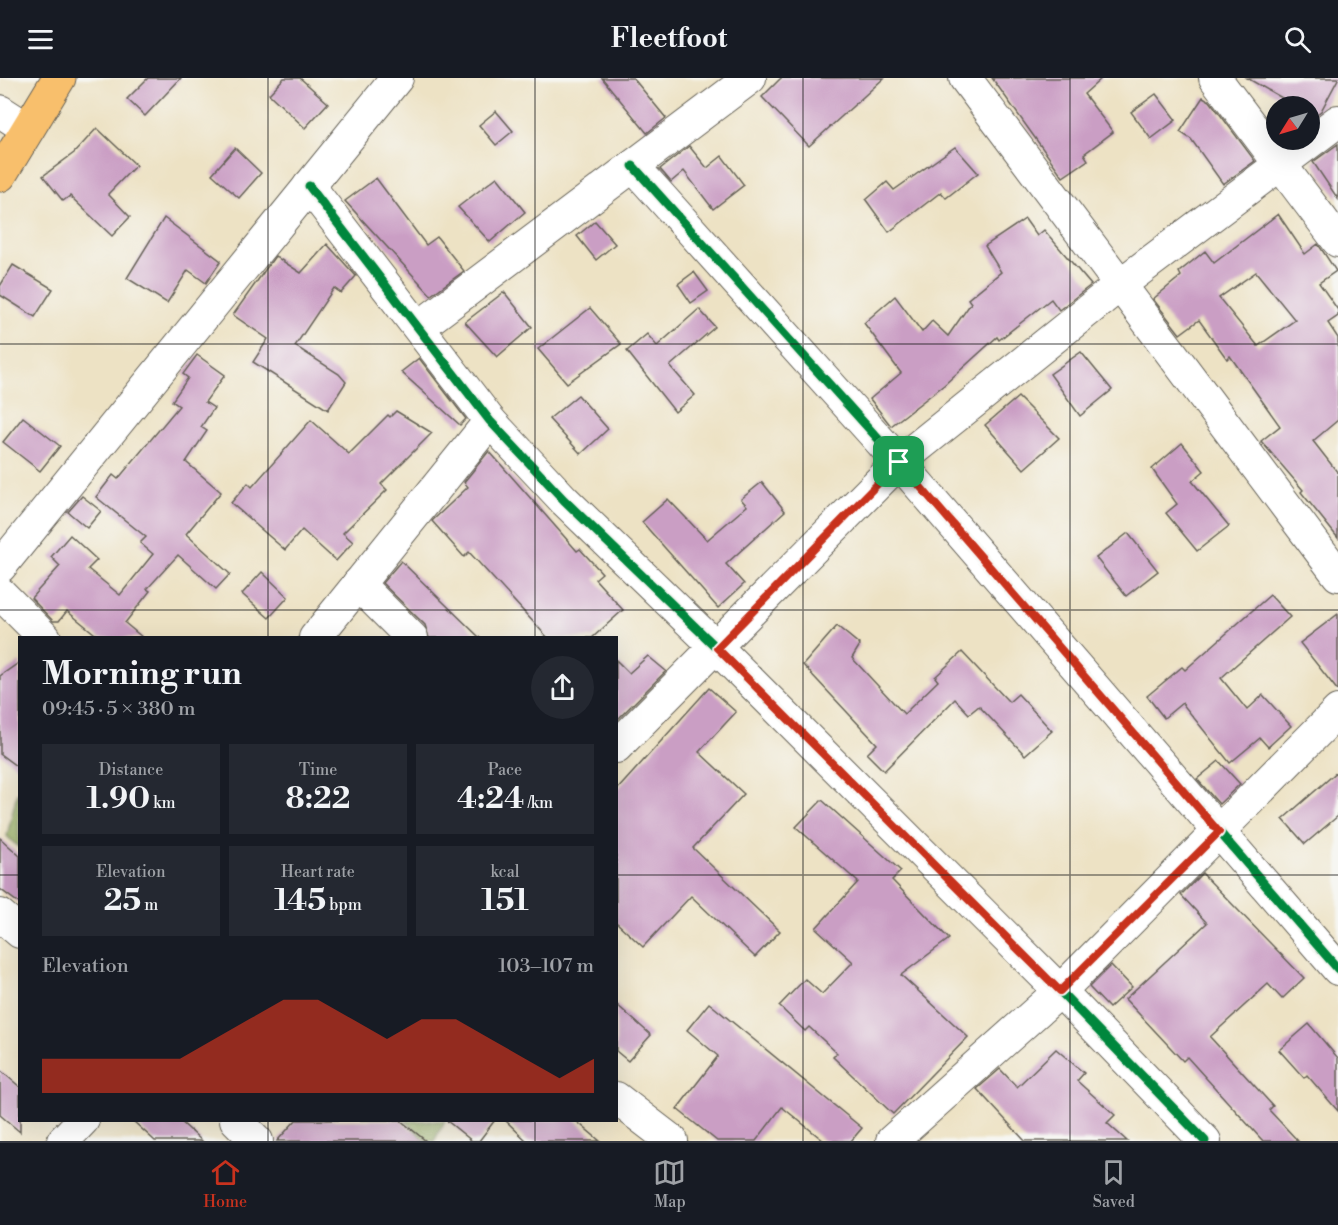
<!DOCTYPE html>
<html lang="en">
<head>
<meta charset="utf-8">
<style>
	:root { --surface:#171b24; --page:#242831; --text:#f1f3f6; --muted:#9ea1a6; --line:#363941; --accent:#c8321e }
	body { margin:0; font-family:"Libre Bodoni",serif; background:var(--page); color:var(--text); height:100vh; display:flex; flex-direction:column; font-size:22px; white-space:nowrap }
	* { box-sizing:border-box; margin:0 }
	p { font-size:20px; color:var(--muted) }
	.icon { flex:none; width:33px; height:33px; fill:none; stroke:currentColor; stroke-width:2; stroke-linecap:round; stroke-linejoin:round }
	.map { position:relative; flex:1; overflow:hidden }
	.details { position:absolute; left:18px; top:558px; width:600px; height:486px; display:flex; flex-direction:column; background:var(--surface); border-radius:0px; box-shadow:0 6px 24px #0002 }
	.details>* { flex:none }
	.needle { width:39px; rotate:233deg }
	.tools { position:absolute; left:1266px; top:18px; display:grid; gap:12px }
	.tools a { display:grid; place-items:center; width:54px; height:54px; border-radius:50%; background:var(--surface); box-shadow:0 6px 24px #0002; font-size:30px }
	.pin { position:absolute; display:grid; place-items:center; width:51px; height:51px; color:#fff; margin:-26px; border-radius:12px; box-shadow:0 3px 9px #0006 }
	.round { display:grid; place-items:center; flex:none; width:63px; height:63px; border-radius:32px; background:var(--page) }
	.overview { display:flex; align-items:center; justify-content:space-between; height:102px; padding:0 24px }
	h1 { font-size:33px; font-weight:800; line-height:45px }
	.metrics { display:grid; grid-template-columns:repeat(3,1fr); gap:9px; height:102px; padding:6px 24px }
	.metrics div { display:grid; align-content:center; border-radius:0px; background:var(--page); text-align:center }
	.metrics b { font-size:30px; font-weight:800 }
	.metrics small { font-size:16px; font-weight:400 }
	.metrics p { font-size:16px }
	.chart { height:168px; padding:12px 24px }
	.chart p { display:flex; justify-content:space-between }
	.chart svg { width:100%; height:108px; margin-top:6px; fill:var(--accent); opacity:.7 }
	header { display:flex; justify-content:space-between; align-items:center; height:78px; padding:0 24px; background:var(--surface); font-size:27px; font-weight:800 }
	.dock { display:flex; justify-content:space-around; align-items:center; height:84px; border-top:2px solid var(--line); background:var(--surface); font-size:16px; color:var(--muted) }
	.dock a { display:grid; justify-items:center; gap:3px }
	.dock .active { color:var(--accent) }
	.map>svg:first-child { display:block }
	.forest { fill:#96ae60; stroke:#59653e; stroke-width:1.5 }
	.building { fill:#ca9ec4; fill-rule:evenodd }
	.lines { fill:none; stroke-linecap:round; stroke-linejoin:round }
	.minor-casing { stroke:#656157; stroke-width:34 }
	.major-casing { stroke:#656157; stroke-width:35 }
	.minor { stroke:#fff; stroke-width:32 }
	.major { stroke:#f8bf6c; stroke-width:33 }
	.cycleway-casing { stroke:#f6f6f2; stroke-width:13 }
	.cycleway { stroke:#00873e; stroke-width:9 }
	.route-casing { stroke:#fff; stroke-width:12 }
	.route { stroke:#c8321e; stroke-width:8 }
	.grid { fill:none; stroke:#1c1c1c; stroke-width:1.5; stroke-opacity:0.55 }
</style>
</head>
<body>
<header><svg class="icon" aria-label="menu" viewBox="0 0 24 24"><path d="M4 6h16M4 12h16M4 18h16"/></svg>Fleetfoot<svg class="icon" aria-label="search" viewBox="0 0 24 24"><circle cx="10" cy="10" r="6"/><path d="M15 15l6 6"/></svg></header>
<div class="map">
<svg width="1338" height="1063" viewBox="0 0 1338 1063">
	<rect width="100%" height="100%" fill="#f6f6f2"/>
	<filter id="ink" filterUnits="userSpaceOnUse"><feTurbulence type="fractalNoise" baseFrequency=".0167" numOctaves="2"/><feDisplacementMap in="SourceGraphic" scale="12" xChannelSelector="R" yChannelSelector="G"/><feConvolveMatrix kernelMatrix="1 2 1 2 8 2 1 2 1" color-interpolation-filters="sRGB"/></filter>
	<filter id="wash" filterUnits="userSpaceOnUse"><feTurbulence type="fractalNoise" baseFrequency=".008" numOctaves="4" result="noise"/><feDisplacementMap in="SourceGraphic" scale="24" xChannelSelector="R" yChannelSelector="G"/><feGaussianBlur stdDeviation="1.35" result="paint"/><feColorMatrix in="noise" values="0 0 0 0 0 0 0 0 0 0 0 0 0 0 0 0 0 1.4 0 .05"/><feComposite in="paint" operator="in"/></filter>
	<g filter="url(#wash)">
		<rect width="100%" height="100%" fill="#ede2c4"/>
		<g class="forest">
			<polygon points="17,715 19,715 19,770 7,758"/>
			<polygon points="406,1043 445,1043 434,1063 426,1063"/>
		</g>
		<g id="blocks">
			<g class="building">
				<polygon points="148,0 181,0 145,38 127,21"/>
				<polygon points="284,0 300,0 328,25 305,50 269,16"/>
				<polygon points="602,0 633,0 666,40 647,55"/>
				<polygon points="781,0 884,0 809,68 762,19"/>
				<polygon points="992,0 1102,0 1084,16 1113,54 1084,76 1088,82 1063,99"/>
				<polygon points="1247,0 1338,0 1338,1 1321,33 1314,38 1310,36 1310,28 1296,28"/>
				<polygon points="1156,16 1176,42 1151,61 1131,34"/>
				<polygon points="1203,19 1210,23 1255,83 1223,106 1191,61 1180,54"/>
				<polygon points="496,33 513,53 496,67 479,47"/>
				<polygon points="97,50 136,87 108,116 130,139 112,158 70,118 63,123 43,98 74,75"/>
				<polygon points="1338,66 1338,121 1313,84"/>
				<polygon points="689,68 707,90 722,78 744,107 713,131 684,93 671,104 660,91"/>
				<polygon points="955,69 978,95 946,120 941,114 889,154 866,122 887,104 894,112"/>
				<polygon points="235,70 261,95 239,120 212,96"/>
				<polygon points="497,99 525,134 490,164 458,129"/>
				<polygon points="376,100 426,167 437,159 464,193 431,217 345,123"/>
				<path d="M 1278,136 L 1305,176 L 1318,166 L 1336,193 L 1319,205 L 1338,232 L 1338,238 L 1328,245 L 1338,260 L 1338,342 L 1313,363 L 1338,395 L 1338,460 L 1301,414 L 1303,412 L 1261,363 L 1280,348 L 1230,278 L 1227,281 L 1199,242 L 1180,256 L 1153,221 L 1181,198 L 1179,194 L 1205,173 L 1214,185 ZM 1256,194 L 1295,242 L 1258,268 L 1219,220 Z"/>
				<polygon points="164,140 221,183 206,205 188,192 167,225 127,200"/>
				<polygon points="1025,141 1037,158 1044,152 1091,207 1059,232 1051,221 999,262 997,259 944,307 891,348 870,321 901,295 864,245 895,218 922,254 932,243 948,258 971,225 968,221 1001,194 985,168"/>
				<polygon points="595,143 615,166 596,182 577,158"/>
				<polygon points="327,166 356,198 341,215 334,210 295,268 339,296 346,304 328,332 253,284 268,261 233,237 275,178 301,195"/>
				<polygon points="13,187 53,211 35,239 0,217 0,208"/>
				<polygon points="694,194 708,213 691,225 678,206"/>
				<polygon points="504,214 532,249 497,279 465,244"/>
				<polygon points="590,230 621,266 567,305 538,271"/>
				<polygon points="699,231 715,249 670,288 695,317 675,334 627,273 647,256 657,268"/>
				<polygon points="1081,274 1112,312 1080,338 1050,296"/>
				<polygon points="197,277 225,297 205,324 214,330 201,349 207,353 186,384 221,414 186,456 230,496 216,511 178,477 147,511 150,513 125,545 143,560 100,560 67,533 59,543 53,543 31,520 60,488 51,479 70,457 97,482 88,491 120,517 153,476 140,465 146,459 96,419 113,397 118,401 179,328 172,323 188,300 183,296"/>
				<polygon points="419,280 466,341 460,347 401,294"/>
				<polygon points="578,317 608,351 581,376 549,341"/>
				<polygon points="1018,319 1059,360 1024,391 985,347"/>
				<polygon points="396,333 432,355 381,406 387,412 343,455 353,464 336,483 302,452 285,472 231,425 248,405 252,409 311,342 349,376 388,337 390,339"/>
				<polygon points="23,339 60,368 40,393 3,364"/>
				<polygon points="1182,365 1204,393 1192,403 1229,448 1197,473 1166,435 1177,426 1152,391"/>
				<polygon points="489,373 577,473 580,471 602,495 595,501 623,532 592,560 548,560 469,474 464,479 432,443 468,409 464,404"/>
				<polygon points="762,404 785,433 726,486 744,506 718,530 642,444 668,421 707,462 747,428 741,421"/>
				<polygon points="82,418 101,433 87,450 68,434"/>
				<polygon points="1128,455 1158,493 1126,518 1096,480"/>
				<polygon points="401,483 480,560 429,560 425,547 382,505"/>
				<polygon points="262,494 288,519 269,540 242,516"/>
				<polygon points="1270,517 1290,539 1221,600 1247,632 1263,617 1291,648 1268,669 1260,660 1230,685 1182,625 1164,640 1147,618 1182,589 1185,592"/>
				<polygon points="1338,536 1338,613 1300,565"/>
				<polygon points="837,548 860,567 852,580 904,636 938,603 935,599 962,574 1009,624 1018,616 1052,653 1025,677 979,628 969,636 955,621 884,693 867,676 877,666 803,587"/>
				<polygon points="648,578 666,593 616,643 616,582 629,595"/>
				<polygon points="20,584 20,691 0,676 0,598"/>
				<polygon points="709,610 736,634 699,674 744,716 693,770 780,853 755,879 691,818 643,869 616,844 616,713"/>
				<polygon points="1219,683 1240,706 1219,726 1197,701"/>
				<polygon points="1338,693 1338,738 1305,766 1283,741"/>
				<polygon points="822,722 901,793 892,802 949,861 901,897 968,959 893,1036 833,979 837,975 809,949 805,953 779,928 805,901 822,916 853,884 816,850 858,804 796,749"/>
				<polygon points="0,760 20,778 20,826 0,811"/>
				<polygon points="1202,795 1304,900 1282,921 1268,906 1210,959 1273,1028 1269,1032 1298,1063 1263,1063 1187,979 1183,983 1125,921 1207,845 1181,817"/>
				<polygon points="1111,887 1132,909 1109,930 1089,909"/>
				<polygon points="709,925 862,1050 851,1063 824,1063 782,1029 756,1063 717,1063 677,1031 718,978 687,952"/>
				<polygon points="616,926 651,957 628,983 616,973"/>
				<polygon points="1309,946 1338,980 1338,1033 1307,997 1304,1000 1279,972"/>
				<polygon points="1056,971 1084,995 1077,1003 1115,1037 1107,1045 1127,1063 1025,1063 977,1011 1000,991 1017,1009"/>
				<polygon points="0,992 20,1009 20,1054 0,1037"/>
				<polygon points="132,1042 179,1042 202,1063 155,1063"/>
				<polygon points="296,1042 400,1042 426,1063 277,1063"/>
				<polygon points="446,1042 495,1042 479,1063 472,1063"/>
				<polygon points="505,1042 575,1042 600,1063 527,1063"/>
			</g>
		</g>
	</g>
	<g filter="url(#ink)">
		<use href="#blocks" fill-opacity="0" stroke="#656157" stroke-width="1.5"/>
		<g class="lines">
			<g class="minor-casing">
				<g id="minor">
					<polyline points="965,0 1338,497"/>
					<polyline points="1215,0 1338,163"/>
					<polyline points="0,33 28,51"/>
					<polyline points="633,88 899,384 1338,891"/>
					<polyline points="309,108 490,343 564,422 717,570 1060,913 1205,1063"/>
					<polyline points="419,249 750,0"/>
					<polyline points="0,489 397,0"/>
					<polyline points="358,506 412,560"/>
					<polyline points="0,515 45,560"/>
					<polyline points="315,560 490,343"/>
					<polyline points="616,669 899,384 1121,206 1338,43"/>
					<polyline points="0,837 20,854"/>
					<polyline points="616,1020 672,1063"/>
					<polyline points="236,1042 257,1063"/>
					<polyline points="63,1063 83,1042"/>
					<polyline points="892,1063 1060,913 1338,633"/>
				</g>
			</g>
			<g class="major-casing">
				<polyline id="major" points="0,97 59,0"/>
			</g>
			<use href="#minor" class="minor"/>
			<use href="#major" class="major"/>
			<g class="cycleway-casing">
				<g id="cycleway">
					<polyline points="633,88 899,384 1338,891"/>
					<polyline points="309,108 490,343 564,422 717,570 1060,913 1205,1063"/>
				</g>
			</g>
			<use href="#cycleway" class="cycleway"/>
		</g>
	</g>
	<g class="lines" filter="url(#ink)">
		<g class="route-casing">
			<polygon id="route" points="899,384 1219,754 1060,913 717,570"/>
		</g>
		<use href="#route" class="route"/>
	</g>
	<path class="grid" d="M 268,0 L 268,560M 535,0 L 535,560M 803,0 L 803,1063M 1070,0 L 1070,1063M 0,266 L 1338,266M 0,532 L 1338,532M 0,797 L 20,797M 616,797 L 1338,797M 268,1042 L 268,1063M 535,1042 L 535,1063"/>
</svg>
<div class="tools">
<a><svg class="needle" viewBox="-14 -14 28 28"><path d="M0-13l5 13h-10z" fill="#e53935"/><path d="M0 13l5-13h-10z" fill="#9ea1a6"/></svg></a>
</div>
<div class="pin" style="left:899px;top:384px;background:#1e9e55"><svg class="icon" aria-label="arrive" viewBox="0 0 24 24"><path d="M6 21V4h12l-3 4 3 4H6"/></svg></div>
<section class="details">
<div class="overview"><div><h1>Morning run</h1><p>09:45 · 5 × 380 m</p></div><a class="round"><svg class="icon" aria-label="share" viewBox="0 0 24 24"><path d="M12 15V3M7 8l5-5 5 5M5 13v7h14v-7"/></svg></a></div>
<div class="metrics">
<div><p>Distance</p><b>1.90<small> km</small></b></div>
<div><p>Time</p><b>8:22</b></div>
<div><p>Pace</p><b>4:24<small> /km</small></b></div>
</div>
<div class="metrics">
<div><p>Elevation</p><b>25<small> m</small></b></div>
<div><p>Heart rate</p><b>145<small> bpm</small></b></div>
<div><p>kcal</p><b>151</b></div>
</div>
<div class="chart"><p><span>Elevation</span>103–107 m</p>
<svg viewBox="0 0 160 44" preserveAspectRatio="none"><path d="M0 44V30L10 30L20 30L30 30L40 30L50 22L60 14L70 6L80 6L90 14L100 22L110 14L120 14L130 22L140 30L150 38L160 30V44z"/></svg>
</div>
</section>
</div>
<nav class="dock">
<a class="active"><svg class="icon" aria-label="home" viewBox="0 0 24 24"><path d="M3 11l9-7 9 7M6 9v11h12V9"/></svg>Home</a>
<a><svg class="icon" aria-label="map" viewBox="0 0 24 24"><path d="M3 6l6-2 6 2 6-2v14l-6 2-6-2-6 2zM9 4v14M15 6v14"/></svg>Map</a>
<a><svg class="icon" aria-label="saved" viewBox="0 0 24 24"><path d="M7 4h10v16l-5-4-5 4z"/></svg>Saved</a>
</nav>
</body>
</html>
